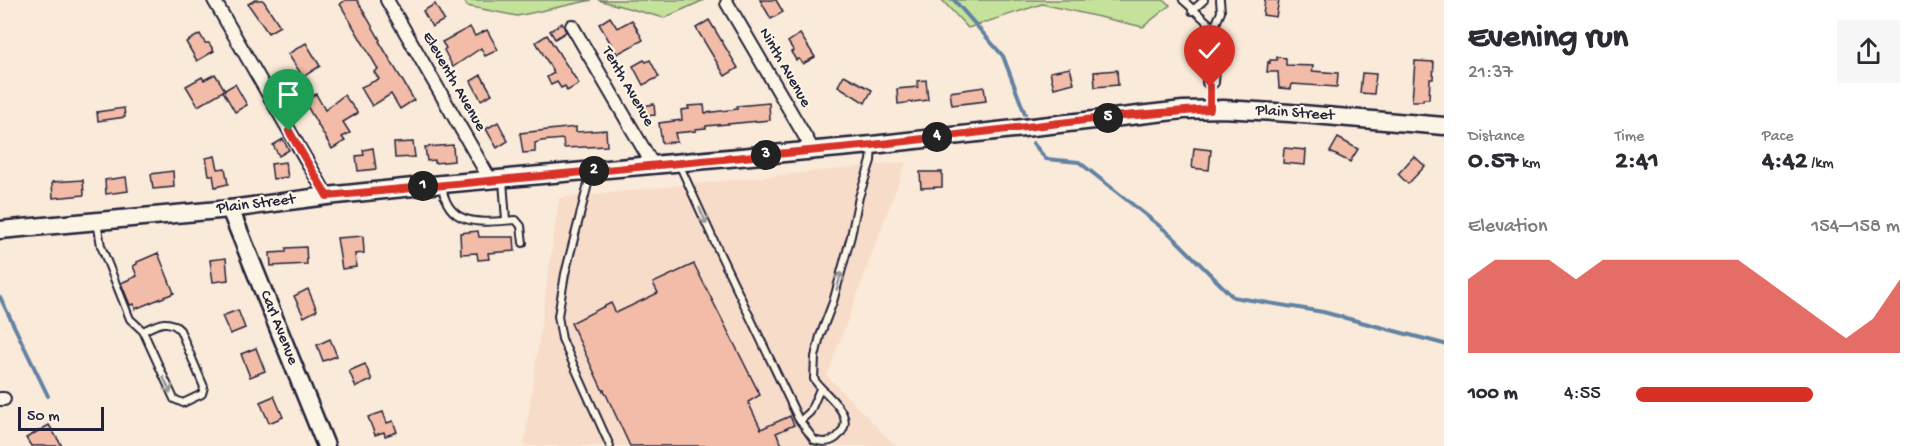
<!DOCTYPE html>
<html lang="en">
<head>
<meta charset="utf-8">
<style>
	:root { --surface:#fff; --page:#f7f7f7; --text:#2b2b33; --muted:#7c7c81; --accent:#d93025 }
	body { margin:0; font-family:"Gochi Hand",sans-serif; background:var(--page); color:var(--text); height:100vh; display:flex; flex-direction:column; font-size:22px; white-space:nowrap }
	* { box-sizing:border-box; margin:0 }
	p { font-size:20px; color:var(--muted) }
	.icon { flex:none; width:33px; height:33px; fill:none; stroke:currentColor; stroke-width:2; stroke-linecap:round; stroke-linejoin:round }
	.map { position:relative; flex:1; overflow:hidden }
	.panel { display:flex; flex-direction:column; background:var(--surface); width:480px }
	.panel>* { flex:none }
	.scale { position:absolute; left:18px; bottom:15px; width:86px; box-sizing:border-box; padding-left:6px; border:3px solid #22223b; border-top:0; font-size:16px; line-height:21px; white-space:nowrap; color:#22223b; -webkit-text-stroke:4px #fcf5e5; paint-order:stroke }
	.pin { position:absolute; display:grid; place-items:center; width:51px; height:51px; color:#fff; margin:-62px -26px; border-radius:50% 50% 50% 0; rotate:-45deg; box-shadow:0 0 6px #0007 }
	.pin .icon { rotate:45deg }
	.km { position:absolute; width:30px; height:30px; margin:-15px; border-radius:50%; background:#222; color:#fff; font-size:16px; line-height:30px; text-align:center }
	.round { display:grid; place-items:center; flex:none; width:63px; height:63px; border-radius:0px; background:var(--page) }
	.headline { display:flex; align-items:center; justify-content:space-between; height:102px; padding:0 24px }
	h1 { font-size:33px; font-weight:700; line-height:45px }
	.stats { display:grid; grid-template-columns:repeat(3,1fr); gap:9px; height:102px; padding:6px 24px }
	.stats div { display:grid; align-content:center }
	.stats b { font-size:26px; font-weight:700 }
	.stats small { font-size:16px; font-weight:400 }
	.stats p { font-size:16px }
	.chart { height:168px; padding:12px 24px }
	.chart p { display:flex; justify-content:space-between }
	.chart svg { width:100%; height:108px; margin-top:6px; fill:var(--accent); opacity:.7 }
	ul { padding:0 24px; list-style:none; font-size:20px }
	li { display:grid; grid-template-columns:96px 72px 1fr; align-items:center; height:45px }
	li i { height:15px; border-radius:8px; background:var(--accent) }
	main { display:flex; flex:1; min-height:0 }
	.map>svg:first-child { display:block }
	.built { fill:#f8dcca }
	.green { fill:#c5e29a; stroke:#74826a; stroke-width:1.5 }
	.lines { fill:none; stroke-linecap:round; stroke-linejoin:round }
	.stream { stroke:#6282a4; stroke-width:4 }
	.building { fill:#f3bca8; stroke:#22223b; stroke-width:1.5 }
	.lane-casing { stroke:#22223b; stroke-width:10 }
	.street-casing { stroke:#22223b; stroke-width:16 }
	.secondary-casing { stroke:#22223b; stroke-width:21 }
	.lane { stroke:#fcf5e5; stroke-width:6 }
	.street { stroke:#fcf5e5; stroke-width:12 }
	.secondary { stroke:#fcf5e5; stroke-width:16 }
	.oneway { stroke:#9a9698 }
	.route-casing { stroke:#fff; stroke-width:12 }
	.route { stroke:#d93025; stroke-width:8 }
	.labels { text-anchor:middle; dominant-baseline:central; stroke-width:4.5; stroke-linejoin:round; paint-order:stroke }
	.street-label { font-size:16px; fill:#22223b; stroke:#fcf5e5 }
</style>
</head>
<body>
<main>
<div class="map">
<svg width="1444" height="446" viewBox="0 0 1444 446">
	<rect width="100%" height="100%" fill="#faead9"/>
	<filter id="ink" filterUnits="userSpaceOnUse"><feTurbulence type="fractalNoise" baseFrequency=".0167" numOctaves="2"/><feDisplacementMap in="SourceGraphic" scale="12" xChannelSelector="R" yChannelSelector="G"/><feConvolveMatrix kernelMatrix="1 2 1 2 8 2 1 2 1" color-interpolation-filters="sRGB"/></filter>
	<g filter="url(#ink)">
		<polygon class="built" points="906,162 827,376 896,446 524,446 559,198"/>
		<g class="green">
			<polygon points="464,0 592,0 517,16 467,6"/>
			<polygon points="598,0 704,0 664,18"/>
			<polygon points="942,0 1163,0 1170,5 1143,27 1042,4 968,28"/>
		</g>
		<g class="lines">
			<g class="stream">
				<polyline points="954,0 1003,56 1025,114"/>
				<polyline points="1033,143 1046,159 1079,162 1171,235 1233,297 1323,312 1444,344"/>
				<polyline points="0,297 48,396"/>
			</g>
		</g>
		<g class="building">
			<polygon points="255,0 263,0 280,26 268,33 248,4"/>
			<polygon points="346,0 357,0 380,40 379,41 414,100 400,109 391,94 372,106 364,93 361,87 379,79 374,72 378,69 340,4"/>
			<polygon points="760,0 776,0 783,12 771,19"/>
			<polygon points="1265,0 1279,0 1276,17 1263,15"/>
			<polygon points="435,4 444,20 432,27 423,11"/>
			<polygon points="610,17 617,28 632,20 643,40 617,54 599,24"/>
			<polygon points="709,20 738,68 725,76 696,28"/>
			<polygon points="562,23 566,32 555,39 550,31"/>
			<polygon points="470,27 475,36 487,30 498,50 485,56 481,48 453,67 444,50 446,48 442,42"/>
			<polygon points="200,34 205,43 209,43 214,51 197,61 186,42"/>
			<polygon points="800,34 815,57 803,64 799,59 796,60 791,52 794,51 788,42"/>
			<polygon points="547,35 579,84 567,91 565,86 561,88 557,82 551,85 547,77 554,73 536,42"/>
			<polygon points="306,43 320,66 303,77 288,54"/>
			<polygon points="1277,57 1286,58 1286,65 1313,66 1312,71 1338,73 1337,87 1292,84 1291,89 1279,88 1278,72 1267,72 1268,62 1270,63 1270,60 1277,60"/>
			<polygon points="644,60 646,62 650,60 659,77 643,85 633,66"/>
			<polygon points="1415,61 1434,62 1433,79 1430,79 1429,99 1423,99 1423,101 1412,101"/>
			<polygon points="1070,68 1074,83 1054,88 1050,72"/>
			<polygon points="1117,70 1118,85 1095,87 1094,72"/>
			<polygon points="1362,73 1376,74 1374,94 1360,93"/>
			<polygon points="215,74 225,90 198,106 186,86 202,77 204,80"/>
			<polygon points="481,75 492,94 481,100 471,81"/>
			<polygon points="844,75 872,90 865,103 838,86"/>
			<polygon points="926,80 928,100 898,104 897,89 918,87 917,81"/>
			<polygon points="235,84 247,105 235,112 223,91"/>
			<polygon points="984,87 986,101 952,105 950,92"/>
			<polygon points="316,94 325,110 344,95 358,113 343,122 350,133 342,137 345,141 332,149 304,101"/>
			<polygon points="769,103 770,120 706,126 706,128 695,129 696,131 675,133 677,142 662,143 659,123 682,120 681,110 689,109 688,106 704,105 705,113 737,109 737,106"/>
			<polygon points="654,104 655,115 644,116 643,106"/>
			<polygon points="124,108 125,117 98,121 97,112"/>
			<polygon points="498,122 508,141 497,148 486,129"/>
			<polygon points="576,127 576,132 606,130 607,146 564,148 563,139 541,141 535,143 535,152 523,153 520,133"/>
			<polygon points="1338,138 1358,149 1350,162 1330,152"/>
			<polygon points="283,139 289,150 279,156 273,145"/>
			<polygon points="413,142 415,157 395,158 394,143"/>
			<polygon points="453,145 454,161 435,163 435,160 427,161 425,147"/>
			<polygon points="373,148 376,169 358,171 356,156 364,155 363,150"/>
			<polygon points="1194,148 1211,150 1209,170 1192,168"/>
			<polygon points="1284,148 1306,150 1305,165 1283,163"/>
			<polygon points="215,156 218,169 225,168 228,184 215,187 213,175 209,175 206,158"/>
			<polygon points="1414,156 1425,166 1408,184 1398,174"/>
			<polygon points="285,162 288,177 273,179 271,164"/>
			<polygon points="173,171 174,187 153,189 151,174"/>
			<polygon points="920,172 942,172 942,187 921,188"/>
			<polygon points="126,177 128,191 106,194 105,180"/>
			<polygon points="83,180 84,195 53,198 52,182"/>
			<polygon points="478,231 479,237 514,237 515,251 488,253 489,259 478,260 477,253 461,254 460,233"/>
			<polygon points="363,236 364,253 355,254 356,267 342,269 337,238"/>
			<polygon points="306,247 307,264 271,266 270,253 286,252 286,248"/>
			<polygon points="158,253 174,293 135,309 134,304 130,305 121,283 137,276 133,266 137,264 137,262"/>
			<polygon points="226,258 228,280 213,282 210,260"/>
			<polygon points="694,264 760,395 748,402 761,429 790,416 794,425 776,433 783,446 630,446 604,390 603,391 571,323 611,303 616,313 658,293 653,283"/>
			<polygon points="308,289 317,310 304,317 294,296"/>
			<polygon points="238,310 245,328 230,334 222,316"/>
			<polygon points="330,339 337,356 323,361 317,345"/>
			<polygon points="256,348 265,371 250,377 241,354"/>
			<polygon points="365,364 372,380 356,387 349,371"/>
			<polygon points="274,396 283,417 269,423 260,402"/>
			<polygon points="383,412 387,423 393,421 397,432 385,436 384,432 375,435 368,417"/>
			<polygon points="49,425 62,446 31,446 26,438"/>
		</g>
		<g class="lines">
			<g class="lane-casing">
				<g id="lane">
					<polyline points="1183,0 1214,28 1221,12 1220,0"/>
					<polyline points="1192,11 1204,0"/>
					<polyline points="1210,109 1210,87 1206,83 1210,32 1214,28 1218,33 1215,83 1210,87"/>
					<path d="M 679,164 L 720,254 L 798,418 L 814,440 C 822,443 829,443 836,438 C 862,416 823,395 814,379 L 815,357 L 820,336 L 833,302 L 851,236 L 859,197 L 871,161 L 872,145"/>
					<polyline points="591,172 565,274 558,316 562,339 610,446"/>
					<polyline points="503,181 506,220"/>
					<path d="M 442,186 C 448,229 483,222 516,220 L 521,226 L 523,243"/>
					<path d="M 97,221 L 101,246 L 130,319 L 143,331 L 174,399 L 183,403 L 202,394 L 204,387 L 180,330 C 168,317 156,325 143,331"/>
					<polyline points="800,421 810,412 820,389"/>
				</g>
			</g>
			<g class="street-casing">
				<g id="street">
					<polyline points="214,0 327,196"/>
					<polyline points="387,0 491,181"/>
					<polyline points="727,3 813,150"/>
					<polyline points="572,26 653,165"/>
					<polyline points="0,399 4,399"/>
				</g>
			</g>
			<g class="secondary-casing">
				<g id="secondary">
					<polyline points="230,209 326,446"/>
					<polyline points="0,230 230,209 327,196 442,184 872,145 1183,110 1223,109 1290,113 1444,126"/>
				</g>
			</g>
			<use href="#lane" class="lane"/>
			<use href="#street" class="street"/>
			<use href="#secondary" class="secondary"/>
		</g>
		<defs><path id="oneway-shaft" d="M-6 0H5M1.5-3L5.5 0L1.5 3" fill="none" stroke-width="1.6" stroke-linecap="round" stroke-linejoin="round" transform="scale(1.5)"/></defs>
		<g class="oneway">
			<use href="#oneway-shaft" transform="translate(703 216) rotate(66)"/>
			<use href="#oneway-shaft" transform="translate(839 281) rotate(-75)"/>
			<use href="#oneway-shaft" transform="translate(167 385) rotate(65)"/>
		</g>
	</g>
	<g class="lines" filter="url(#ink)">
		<g class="route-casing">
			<polyline id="route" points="289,131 327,196 872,145 1111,117 1210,109 1210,87"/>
		</g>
		<use href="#route" class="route"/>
	</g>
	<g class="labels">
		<g class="street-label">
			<text transform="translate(784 68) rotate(60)">Ninth Avenue</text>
			<text transform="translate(453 82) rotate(60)">Eleventh Avenue</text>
			<text transform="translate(627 87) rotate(60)">Tenth Avenue</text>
			<text transform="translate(1295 114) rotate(4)">Plain Street</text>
			<text transform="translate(256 205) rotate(-7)">Plain Street</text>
			<text transform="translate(278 328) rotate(68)">Carl Avenue</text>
		</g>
	</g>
</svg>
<div class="scale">50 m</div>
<div class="pin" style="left:289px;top:131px;background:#1e9e55"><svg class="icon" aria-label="arrive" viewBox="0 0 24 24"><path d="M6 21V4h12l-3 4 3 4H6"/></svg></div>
<div class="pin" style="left:1210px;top:87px;background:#d93025"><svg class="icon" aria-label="check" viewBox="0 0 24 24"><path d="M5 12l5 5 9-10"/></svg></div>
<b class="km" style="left:423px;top:186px">1</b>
<b class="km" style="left:594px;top:171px">2</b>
<b class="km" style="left:766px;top:155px">3</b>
<b class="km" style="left:937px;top:137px">4</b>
<b class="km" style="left:1108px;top:118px">5</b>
</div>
<section class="panel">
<div class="headline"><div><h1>Evening run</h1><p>21:37</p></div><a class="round"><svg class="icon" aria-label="share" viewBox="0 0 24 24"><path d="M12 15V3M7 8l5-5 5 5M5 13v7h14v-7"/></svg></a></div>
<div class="stats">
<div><p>Distance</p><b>0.57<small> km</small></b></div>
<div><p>Time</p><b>2:41</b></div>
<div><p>Pace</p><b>4:42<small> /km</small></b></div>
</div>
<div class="chart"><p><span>Elevation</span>154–158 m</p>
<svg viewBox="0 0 160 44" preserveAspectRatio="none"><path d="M0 44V14L10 6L20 6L30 6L40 14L50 6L60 6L70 6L80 6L90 6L100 6L110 14L120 22L130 30L140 38L150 30L160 14V44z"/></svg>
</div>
<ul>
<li><b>100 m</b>4:55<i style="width:67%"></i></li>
</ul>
</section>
</main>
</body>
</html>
